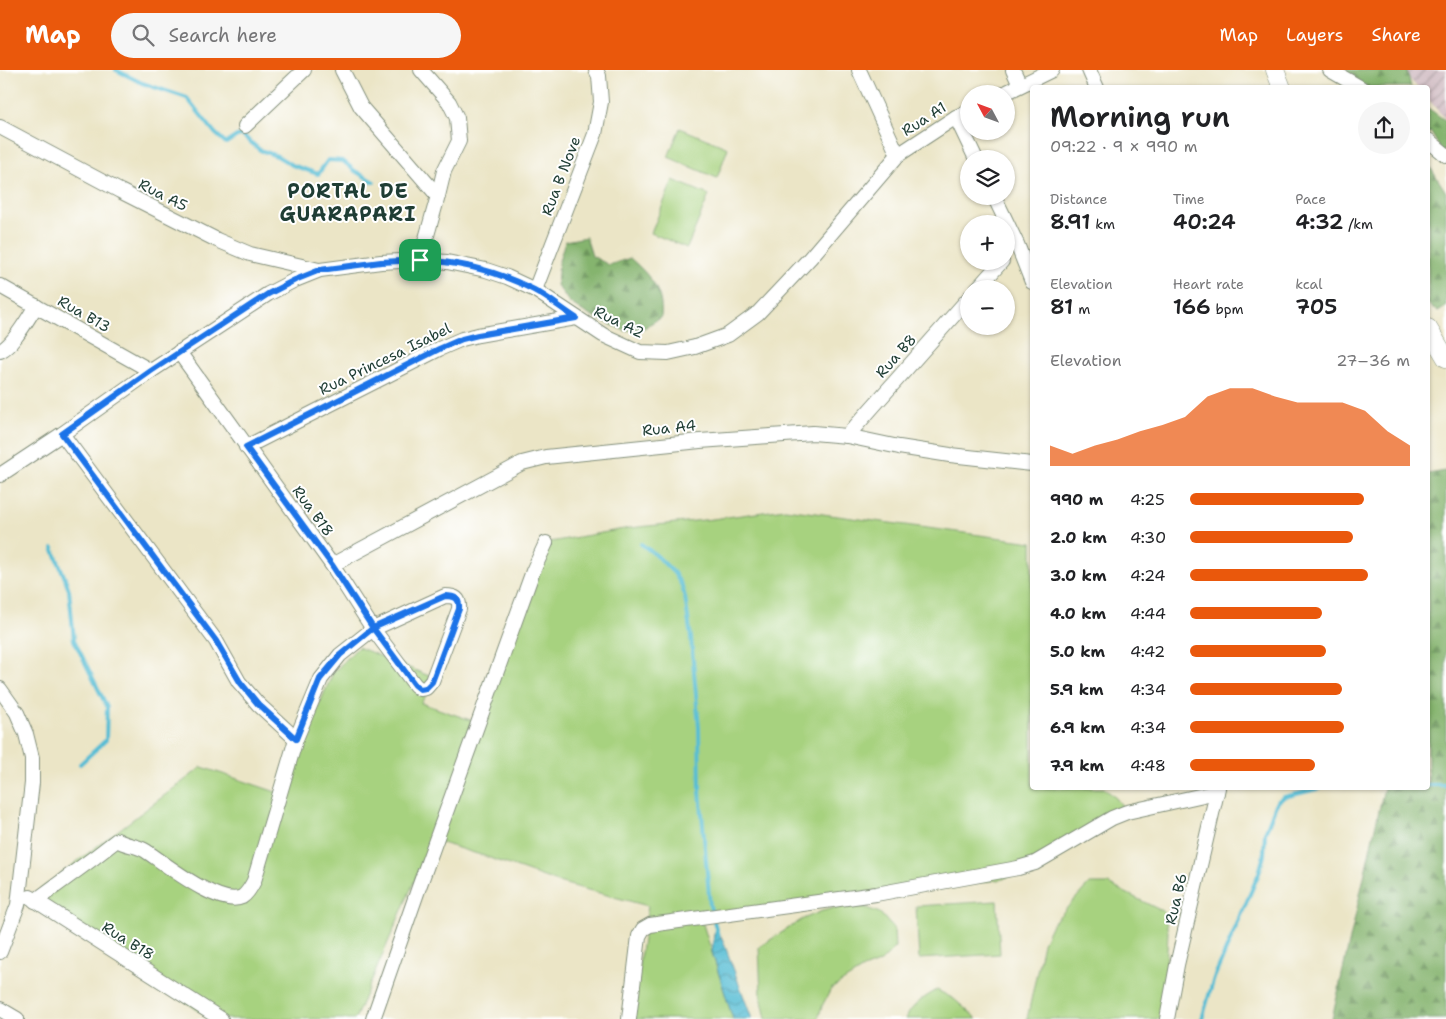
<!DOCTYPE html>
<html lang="en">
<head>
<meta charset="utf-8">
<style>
	:root { --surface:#fff; --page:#f6f6f6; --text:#202124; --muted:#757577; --accent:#ea580c }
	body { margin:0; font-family:"Shantell Sans",sans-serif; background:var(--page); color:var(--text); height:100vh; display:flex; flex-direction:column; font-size:19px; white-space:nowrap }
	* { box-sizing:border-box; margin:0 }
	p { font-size:16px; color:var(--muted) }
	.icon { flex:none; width:28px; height:28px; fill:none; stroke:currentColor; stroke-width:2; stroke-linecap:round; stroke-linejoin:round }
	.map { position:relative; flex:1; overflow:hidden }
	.panel { position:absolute; left:1030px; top:15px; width:400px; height:705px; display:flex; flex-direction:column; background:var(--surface); border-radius:5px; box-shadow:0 1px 4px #0004 }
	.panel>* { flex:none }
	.needle { width:32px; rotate:311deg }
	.buttons { position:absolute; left:960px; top:15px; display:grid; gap:10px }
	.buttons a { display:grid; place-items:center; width:55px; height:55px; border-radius:50%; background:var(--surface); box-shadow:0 1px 4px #0004; font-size:25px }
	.pin { position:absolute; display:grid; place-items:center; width:42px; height:42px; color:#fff; margin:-21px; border-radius:10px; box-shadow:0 2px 8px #0006 }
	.round { display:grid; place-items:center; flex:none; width:52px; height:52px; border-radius:26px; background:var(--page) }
	.summary { display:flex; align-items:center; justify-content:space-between; height:85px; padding:0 20px }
	h1 { font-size:28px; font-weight:600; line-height:38px }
	.stats { display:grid; grid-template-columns:repeat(3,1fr); gap:8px; height:85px; padding:5px 20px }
	.stats div { display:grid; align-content:center }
	.stats b { font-size:21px; font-weight:600 }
	.stats small { font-size:14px; font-weight:400 }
	.stats p { font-size:14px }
	.chart { height:140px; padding:10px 20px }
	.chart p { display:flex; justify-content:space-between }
	.chart svg { width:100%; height:90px; margin-top:5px; fill:var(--accent); opacity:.7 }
	ul { padding:0 20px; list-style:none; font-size:16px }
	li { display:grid; grid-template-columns:80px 60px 1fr; align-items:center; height:38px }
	li i { height:12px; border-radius:6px; background:var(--accent) }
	header { display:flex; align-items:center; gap:30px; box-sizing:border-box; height:70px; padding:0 25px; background:var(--accent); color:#fff }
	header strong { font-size:24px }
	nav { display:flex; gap:28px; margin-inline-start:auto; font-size:18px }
	.search { width:350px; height:45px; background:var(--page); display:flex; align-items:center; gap:12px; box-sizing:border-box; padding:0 18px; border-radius:28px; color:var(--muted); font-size:19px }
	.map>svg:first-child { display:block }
	.industrial { fill:url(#industrial-furrows) }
	.grass { fill:#a7d27f; stroke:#63885a }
	.forest { fill:url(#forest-firs); stroke:#527851 }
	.water { fill:url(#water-waves); stroke:#3b7d84 }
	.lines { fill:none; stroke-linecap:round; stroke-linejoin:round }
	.stream { stroke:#57bdd4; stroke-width:4 }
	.minor-casing { stroke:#85917d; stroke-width:16 }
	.major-casing { stroke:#85917d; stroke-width:19 }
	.minor { stroke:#fff; stroke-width:14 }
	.major { stroke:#fff; stroke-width:18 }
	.route-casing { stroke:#fff; stroke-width:10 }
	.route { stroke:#1a73e8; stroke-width:6 }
	.labels { text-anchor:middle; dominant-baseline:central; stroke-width:4; stroke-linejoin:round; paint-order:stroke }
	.street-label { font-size:15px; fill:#1f3d34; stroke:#fff }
	.district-label { font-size:20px; font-weight:bold; letter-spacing:1px; fill:#1f3d34; stroke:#fff }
</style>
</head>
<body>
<header>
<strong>Map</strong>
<div class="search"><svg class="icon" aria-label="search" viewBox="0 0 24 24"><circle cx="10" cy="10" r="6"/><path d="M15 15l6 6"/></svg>Search here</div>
<nav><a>Map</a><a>Layers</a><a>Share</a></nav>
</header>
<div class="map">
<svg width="1446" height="949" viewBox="0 0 1446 949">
	<defs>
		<pattern id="industrial-furrows" width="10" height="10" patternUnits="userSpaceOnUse" patternTransform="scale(1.25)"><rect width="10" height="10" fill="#d2bec4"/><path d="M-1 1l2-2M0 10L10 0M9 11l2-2" fill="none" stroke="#aa9ca0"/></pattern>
		<pattern id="forest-firs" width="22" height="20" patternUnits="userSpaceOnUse" patternTransform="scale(1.25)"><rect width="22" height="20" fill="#85b46e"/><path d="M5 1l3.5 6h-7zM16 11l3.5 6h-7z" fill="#6c945b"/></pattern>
		<pattern id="water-waves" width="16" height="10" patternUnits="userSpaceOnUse" patternTransform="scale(1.25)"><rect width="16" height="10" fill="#57bdd4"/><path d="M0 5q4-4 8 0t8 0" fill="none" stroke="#479bad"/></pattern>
	</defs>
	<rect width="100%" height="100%" fill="#fff"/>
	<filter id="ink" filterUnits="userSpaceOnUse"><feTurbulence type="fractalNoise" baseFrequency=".02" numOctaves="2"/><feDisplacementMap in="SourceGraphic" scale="10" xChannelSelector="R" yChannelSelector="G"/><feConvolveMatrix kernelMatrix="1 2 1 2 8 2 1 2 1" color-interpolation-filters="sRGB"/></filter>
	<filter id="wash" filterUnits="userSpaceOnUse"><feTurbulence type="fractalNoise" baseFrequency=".0096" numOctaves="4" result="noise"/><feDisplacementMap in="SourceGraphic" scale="20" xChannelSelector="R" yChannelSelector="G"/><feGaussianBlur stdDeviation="1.12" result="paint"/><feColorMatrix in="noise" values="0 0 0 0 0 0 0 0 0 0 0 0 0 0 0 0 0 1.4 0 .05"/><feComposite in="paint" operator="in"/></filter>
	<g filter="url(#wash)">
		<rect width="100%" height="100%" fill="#ebe5c6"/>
		<polygon class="industrial" points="1401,0 1446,0 1446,50 1428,29 1428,18 1417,17"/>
		<g class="grass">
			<polygon points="680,58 728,78 717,108 668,87"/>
			<polygon points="673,110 709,125 687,178 651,163"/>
			<polygon points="785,439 1032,472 1032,718 1104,718 1116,728 1123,737 1026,799 1003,809 904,823 701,848 733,949 631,949 648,836 558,812 484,786 432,770 355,949 210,949 34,824 202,697 282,724 300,663 310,659 319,635 333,603 358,577 429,606 432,615 421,633 476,652 550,472 630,458 713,449"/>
			<polygon points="1089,814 1108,814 1164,842 1168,862 1164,932 1161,949 1027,949 1043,873 1052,854"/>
			<polygon points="997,831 1000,884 919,889 916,836"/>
			<polygon points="841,836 861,836 880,843 894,859 895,878 881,892 863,899 831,919 822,936 818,949 766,949 761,926 759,877 803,849 822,841"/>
			<path d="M 937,920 L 954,929 L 977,949 L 906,949 C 911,935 925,927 937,920 Z"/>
		</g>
		<g class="forest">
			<polygon points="1346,0 1407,0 1411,17 1348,17"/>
			<polygon points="1428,38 1446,51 1446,84 1440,78 1430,61 1428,65"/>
			<polygon points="1428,94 1446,122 1446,237 1438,242 1428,234"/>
			<path d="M 586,167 L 592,186 L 609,195 L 630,188 C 648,204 664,220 661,247 L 644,258 L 625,261 L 587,244 L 569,232 L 557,215 L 559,191 L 565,171 Z"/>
			<polygon points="1446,401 1446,949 1332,949 1384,718 1428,718 1428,404"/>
		</g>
		<polygon class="water" points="716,861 722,868 752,949 733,949 712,882 714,863"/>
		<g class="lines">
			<g class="stream">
				<polyline points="116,0 142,13 187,28 215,63 226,73 237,66 242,65 260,80 277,86 292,95 318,104 328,90 343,91 355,101 374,112"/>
				<polyline points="641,474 656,485 674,503 682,516 685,527 691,568 699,658 700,721 710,836 718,866"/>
				<polyline points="53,478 66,511 69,520 74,570 107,637 106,670 80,694"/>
				<polyline points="1428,715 1446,715"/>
				<polyline points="1202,949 1214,908 1259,803 1264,785 1265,763 1277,732 1284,727 1321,718"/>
			</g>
		</g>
	</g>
	<g filter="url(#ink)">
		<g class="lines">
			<g class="minor-casing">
				<g id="minor">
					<polyline points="342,0 361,37 438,126"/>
					<polyline points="859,0 898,85"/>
					<polyline points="1013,0 1020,15"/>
					<polyline points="1089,0 1097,18"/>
					<polyline points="1330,0 1361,18"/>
					<polyline points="1003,24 1052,0"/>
					<polyline points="956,47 976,89"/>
					<polyline points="245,56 304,0"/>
					<polyline points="0,57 120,121 217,170 250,184 319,200"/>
					<polyline points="1428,70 1446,85"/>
					<polyline points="994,126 1017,174 1032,212"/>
					<polyline points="420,190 438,126 444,101 459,71 457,48 449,32 421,0"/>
					<polyline points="0,216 151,301"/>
					<polyline points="977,219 1002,191"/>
					<polyline points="535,220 595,64 601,32 599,6 596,0"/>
					<path d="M 0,281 C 13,276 28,248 36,236"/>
					<polyline points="62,364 216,571 239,612 258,634 296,669"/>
					<polyline points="847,366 969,228"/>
					<polyline points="246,377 439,279 462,269 478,265 576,248"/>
					<polyline points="0,405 62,364 151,301 268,224 295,210 320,200 381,192 420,190 447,192 486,200 507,207 535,220 603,265 640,282 668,283 695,277 728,265 758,243 810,188 898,85 956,47 969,41"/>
					<polyline points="332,495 522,393 546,387 700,371 813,363 847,366 899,377 950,385 1032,394"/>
					<polyline points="0,619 17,643 26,664 32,688 32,713 18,835 0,882"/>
					<polyline points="30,827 221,949"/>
					<path d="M 35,831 L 95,787 L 117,770 C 126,776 137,775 146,781 C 164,793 220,838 242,827 C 248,823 251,817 254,811 L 296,669 L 321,609 L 340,585 L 373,559 L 445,526 C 455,526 460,528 459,539 L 432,611 L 426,618 L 420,619 L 415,615 L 373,559 L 332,495 L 179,282"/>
					<polyline points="0,939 17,949"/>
					<polyline points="373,949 418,820 533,501 546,473"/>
					<polyline points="629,949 639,866 643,859 650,855 876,824 1018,798 1035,793 1112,748 1127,742 1217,722"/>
					<polyline points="1167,949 1177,895 1218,718"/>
				</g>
			</g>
			<g class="major-casing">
				<g id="major">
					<polyline points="1275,0 1282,18"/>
					<polyline points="1428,258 1446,288"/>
				</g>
			</g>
			<use href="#minor" class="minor"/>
			<use href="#major" class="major"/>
		</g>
	</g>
	<g class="lines" filter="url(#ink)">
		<g class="route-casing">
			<path id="route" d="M 420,190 L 381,192 L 320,200 L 295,210 L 268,224 L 151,301 L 62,364 L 216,571 L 240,612 L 258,634 L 296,669 L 320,609 L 340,585 L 373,558 L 415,615 L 420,619 L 426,618 L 432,612 L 459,539 C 460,528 455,526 445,526 L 373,558 L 332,495 L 246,377 L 439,279 L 462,269 L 478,265 L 576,248 C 562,239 549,228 534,220 C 498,201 461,192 420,190"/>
		</g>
		<use href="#route" class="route"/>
	</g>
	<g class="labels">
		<g class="street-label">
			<text transform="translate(924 49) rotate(-33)">Rua A1</text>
			<text transform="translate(561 106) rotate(-69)">Rua B Nove</text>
			<text transform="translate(163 125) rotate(27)">Rua A5</text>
			<text transform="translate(84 244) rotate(30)">Rua B13</text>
			<text transform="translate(619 252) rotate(26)">Rua A2</text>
			<text transform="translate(896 286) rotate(-48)">Rua B8</text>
			<text transform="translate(385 289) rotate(-26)">Rua Princesa Isabel</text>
			<text transform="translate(669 358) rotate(-6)">Rua A4</text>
			<text transform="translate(313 441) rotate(54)">Rua B18</text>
			<text transform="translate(1176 829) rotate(-77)">Rua B6</text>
			<text transform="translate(128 871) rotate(32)">Rua B18</text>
		</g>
		<g class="district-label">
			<text x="348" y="121">PORTAL DE<tspan x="348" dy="23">GUARAPARI</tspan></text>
		</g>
	</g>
</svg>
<div class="buttons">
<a><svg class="needle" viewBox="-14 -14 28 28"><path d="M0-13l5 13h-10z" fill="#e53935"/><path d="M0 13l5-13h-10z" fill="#757577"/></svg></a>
<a><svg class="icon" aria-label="layers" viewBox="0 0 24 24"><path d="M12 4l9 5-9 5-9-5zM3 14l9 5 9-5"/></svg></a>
<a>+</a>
<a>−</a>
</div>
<div class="pin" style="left:420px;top:190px;background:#1e9e55"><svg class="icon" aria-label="arrive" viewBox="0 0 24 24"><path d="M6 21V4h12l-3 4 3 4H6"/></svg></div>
<section class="panel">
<div class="summary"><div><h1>Morning run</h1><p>09:22 · 9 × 990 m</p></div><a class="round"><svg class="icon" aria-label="share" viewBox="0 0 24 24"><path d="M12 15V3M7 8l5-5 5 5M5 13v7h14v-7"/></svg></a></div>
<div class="stats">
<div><p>Distance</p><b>8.91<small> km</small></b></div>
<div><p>Time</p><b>40:24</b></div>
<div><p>Pace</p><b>4:32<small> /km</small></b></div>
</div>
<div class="stats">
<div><p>Elevation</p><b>81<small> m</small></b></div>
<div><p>Heart rate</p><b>166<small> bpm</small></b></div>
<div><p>kcal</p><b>705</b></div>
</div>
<div class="chart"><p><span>Elevation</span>27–36 m</p>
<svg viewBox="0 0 160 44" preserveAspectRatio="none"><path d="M0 44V34L10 38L20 34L30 31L40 27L50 24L60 20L70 10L80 6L90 6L100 10L110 13L120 13L130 13L140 17L150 27L160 34V44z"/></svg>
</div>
<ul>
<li><b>990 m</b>4:25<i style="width:79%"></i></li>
<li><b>2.0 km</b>4:30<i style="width:74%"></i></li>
<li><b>3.0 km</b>4:24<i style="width:81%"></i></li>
<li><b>4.0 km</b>4:44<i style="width:60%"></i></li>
<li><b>5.0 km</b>4:42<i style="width:62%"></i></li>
<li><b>5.9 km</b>4:34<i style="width:69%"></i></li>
<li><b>6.9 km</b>4:34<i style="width:70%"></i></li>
<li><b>7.9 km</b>4:48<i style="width:57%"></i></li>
</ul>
</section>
</div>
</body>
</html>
